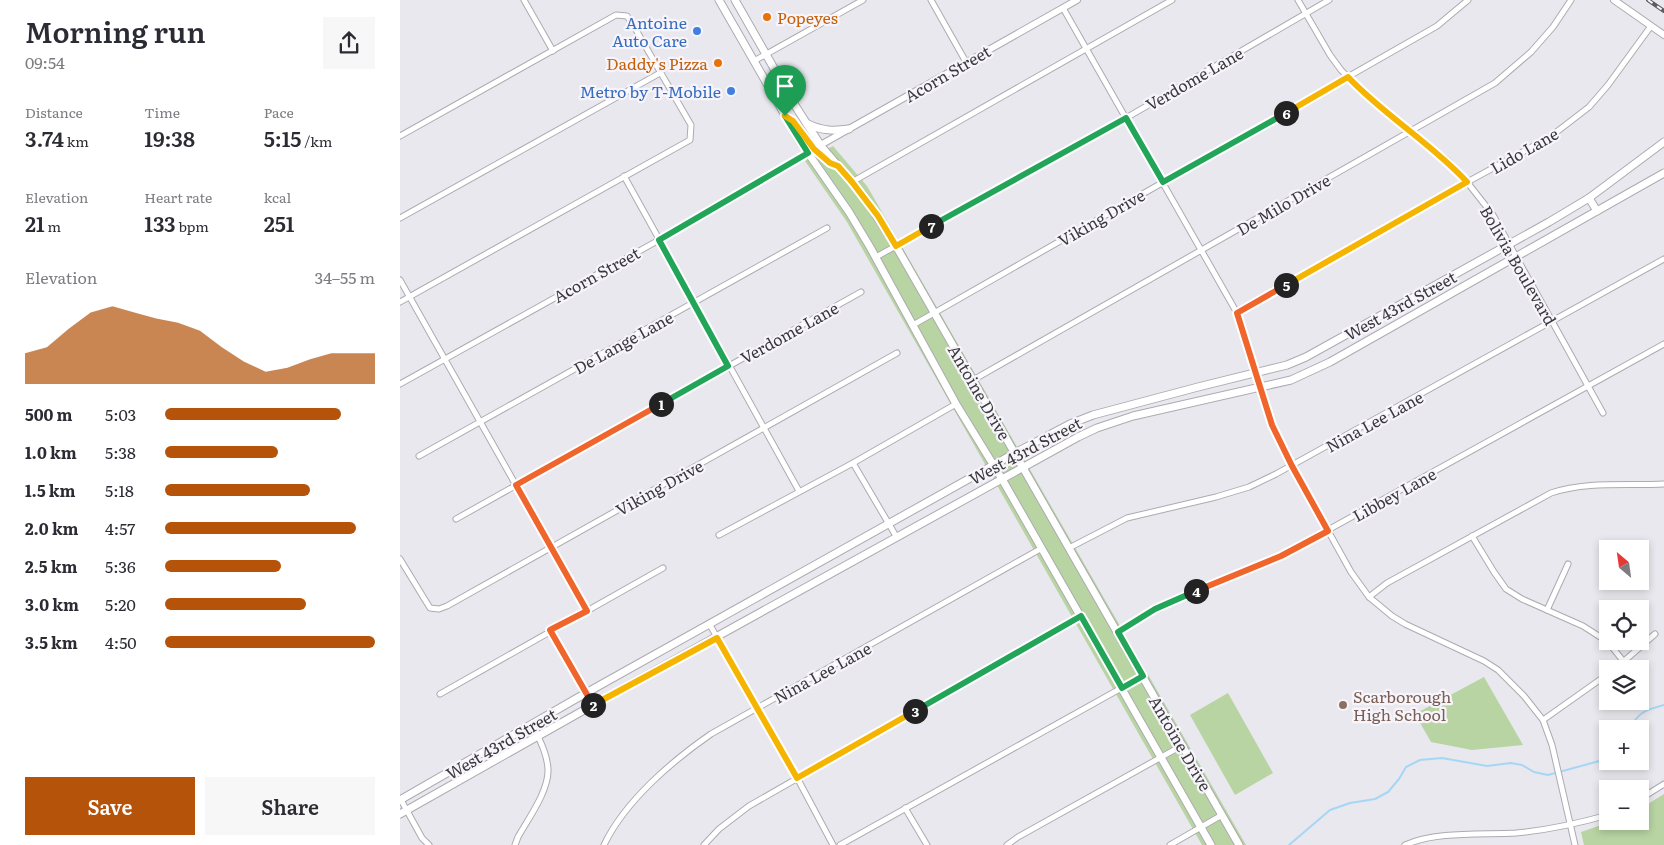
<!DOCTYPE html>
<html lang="en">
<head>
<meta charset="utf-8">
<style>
	:root { --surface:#fff; --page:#f7f7f7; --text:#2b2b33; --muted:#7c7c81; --accent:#b45309 }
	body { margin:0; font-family:Literata,serif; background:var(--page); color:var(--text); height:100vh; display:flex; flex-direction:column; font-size:19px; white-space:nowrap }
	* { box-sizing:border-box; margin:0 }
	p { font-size:16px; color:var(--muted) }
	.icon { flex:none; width:28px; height:28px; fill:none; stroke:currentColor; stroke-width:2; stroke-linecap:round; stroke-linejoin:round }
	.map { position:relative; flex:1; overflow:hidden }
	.side { display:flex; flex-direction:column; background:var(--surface); width:400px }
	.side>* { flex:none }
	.needle { width:32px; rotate:331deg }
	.tools { position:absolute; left:1199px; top:540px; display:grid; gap:10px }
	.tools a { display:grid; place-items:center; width:50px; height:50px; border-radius:0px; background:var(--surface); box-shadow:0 2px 8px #0003; font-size:25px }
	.pin { position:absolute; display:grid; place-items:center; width:42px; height:42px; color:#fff; margin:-51px -21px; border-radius:50% 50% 50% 0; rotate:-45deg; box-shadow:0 0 5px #0007 }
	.pin .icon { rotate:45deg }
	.km { position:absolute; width:25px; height:25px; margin:-12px; border-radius:50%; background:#222; color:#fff; font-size:14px; line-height:25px; text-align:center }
	.round { display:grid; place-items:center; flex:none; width:52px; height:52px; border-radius:0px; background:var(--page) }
	.head { display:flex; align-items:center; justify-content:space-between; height:85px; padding:0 25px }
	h1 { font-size:28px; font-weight:600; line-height:38px }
	.figures { display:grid; grid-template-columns:repeat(3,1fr); gap:8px; height:85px; padding:5px 25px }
	.figures div { display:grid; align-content:center }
	.figures b { font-size:21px; font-weight:600 }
	.figures small { font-size:14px; font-weight:400 }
	.figures p { font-size:14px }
	.chart { height:140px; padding:10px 25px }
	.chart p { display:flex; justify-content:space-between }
	.chart svg { width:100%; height:90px; margin-top:5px; fill:var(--accent); opacity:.7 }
	.primary-button { display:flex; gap:10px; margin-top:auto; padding:10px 25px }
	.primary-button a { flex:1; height:58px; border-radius:0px; background:var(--accent); color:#fff; font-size:20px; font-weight:600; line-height:58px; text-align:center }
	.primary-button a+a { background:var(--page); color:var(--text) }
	ul { padding:0 25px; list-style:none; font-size:16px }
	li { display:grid; grid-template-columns:80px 60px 1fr; align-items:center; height:38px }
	li i { height:12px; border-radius:6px; background:var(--accent) }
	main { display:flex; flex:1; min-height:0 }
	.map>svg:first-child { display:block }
	.green { fill:#b7d4a2 }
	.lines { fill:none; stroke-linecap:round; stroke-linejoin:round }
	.stream { stroke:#a5d7f4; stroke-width:2 }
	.minor-casing { stroke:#acabb1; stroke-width:7 }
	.tertiary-casing { stroke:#acabb1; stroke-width:8 }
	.secondary-casing { stroke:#acabb1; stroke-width:9 }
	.minor { stroke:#fff; stroke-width:5 }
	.tertiary { stroke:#fff; stroke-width:6 }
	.secondary { stroke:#fff; stroke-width:7 }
	.rail-casing { stroke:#5c5b5e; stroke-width:4 }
	.rail { stroke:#f7f5fb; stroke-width:2; stroke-dasharray:5.5; stroke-linecap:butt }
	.split-1-casing { stroke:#fff; stroke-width:10 }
	.split-2-casing { stroke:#fff; stroke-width:10 }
	.split-3-casing { stroke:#fff; stroke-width:10 }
	.split-4-casing { stroke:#fff; stroke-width:10 }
	.split-5-casing { stroke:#fff; stroke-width:10 }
	.split-6-casing { stroke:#fff; stroke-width:10 }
	.split-7-casing { stroke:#fff; stroke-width:10 }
	.split-8-casing { stroke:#fff; stroke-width:10 }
	.split-1 { stroke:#22a559; stroke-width:6 }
	.split-2 { stroke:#f0652b; stroke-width:6 }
	.split-3 { stroke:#f5b400; stroke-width:6 }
	.split-4 { stroke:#22a559; stroke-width:6 }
	.split-5 { stroke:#f0652b; stroke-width:6 }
	.split-6 { stroke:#f5b400; stroke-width:6 }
	.split-7 { stroke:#22a559; stroke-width:6 }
	.split-8 { stroke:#f5b400; stroke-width:6 }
	.food-dot { fill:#e8710a; stroke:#f7f5fb; stroke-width:2 }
	.shop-dot { fill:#3f7fe0; stroke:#f7f5fb; stroke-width:2 }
	.education-dot { fill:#8d6e63; stroke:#f7f5fb; stroke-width:2 }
	.labels { text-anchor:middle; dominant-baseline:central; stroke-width:4.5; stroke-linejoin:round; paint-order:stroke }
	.food-label { font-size:16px; fill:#c56008; stroke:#f7f5fb; text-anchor:start }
	.shop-label { font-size:16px; fill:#366cbe; stroke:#f7f5fb; text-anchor:end }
	.street-label { font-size:16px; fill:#39383a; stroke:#f7f5fb }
	.education-label { font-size:16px; fill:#785e54; stroke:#f7f5fb; text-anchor:start }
</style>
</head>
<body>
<main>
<section class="side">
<div class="head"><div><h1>Morning run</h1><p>09:54</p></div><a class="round"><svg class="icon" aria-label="share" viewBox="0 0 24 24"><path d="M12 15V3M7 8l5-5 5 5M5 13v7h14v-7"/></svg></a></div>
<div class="figures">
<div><p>Distance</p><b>3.74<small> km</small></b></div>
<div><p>Time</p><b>19:38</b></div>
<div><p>Pace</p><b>5:15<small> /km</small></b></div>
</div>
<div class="figures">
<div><p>Elevation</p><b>21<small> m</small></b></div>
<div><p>Heart rate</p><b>133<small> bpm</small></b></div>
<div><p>kcal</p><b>251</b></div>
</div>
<div class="chart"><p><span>Elevation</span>34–55 m</p>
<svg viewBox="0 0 160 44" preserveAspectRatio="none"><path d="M0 44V29L10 26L20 17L30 9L40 6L50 9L60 12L70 14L80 18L90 26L100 33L110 38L120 36L130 32L140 29L150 29L160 29V44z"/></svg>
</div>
<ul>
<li><b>500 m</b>5:03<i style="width:84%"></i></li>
<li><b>1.0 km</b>5:38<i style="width:54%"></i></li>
<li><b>1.5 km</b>5:18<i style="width:69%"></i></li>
<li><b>2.0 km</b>4:57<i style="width:91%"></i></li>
<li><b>2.5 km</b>5:36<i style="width:55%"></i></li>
<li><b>3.0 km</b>5:20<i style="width:67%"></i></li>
<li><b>3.5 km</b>4:50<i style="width:100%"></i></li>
</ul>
<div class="primary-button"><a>Save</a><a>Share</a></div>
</section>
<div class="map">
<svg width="1264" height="845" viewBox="0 0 1264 845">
	<rect width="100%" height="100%" fill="#e9e8ee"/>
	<g class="green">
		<polygon points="433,146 467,186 846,845 802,845 447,222 405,161"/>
		<polygon points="1084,677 1123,745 1072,750 1031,742 1015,714"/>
		<polygon points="828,693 873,773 835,795 790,715"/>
		<polygon points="1264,794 1264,845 1184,845 1181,832 1213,821 1240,821 1240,809"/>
	</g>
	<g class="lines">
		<g class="stream">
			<path d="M 1229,729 C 1239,712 1245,710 1264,705"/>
			<polyline points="889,845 930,810 950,803 975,799 988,792 999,779 1006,767 1020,760 1042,758 1087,766 1111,763 1122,765 1134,772 1148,775 1203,760 1208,757"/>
		</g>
		<g class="minor-casing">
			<g id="minor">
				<polyline points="124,0 153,51"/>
				<polyline points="531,0 566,62"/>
				<polyline points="898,0 930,55 941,70 970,99 1048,161 1067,182 1093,215 1203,413"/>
				<polyline points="663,8 837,313 872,425 892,466 951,572 969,597 992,616 1005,624 1084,661 1098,670 1124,696 1143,720 1152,745 1175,845"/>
				<polyline points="354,61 463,0"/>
				<polyline points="0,136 216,15 227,16 232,23 291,125 290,140 0,302"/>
				<polyline points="224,176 399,491"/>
				<polyline points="452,182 772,0"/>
				<polyline points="0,218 260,73"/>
				<polyline points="476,257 726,118 929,0"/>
				<polyline points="0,280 187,611"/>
				<polyline points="837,313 1060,186 1150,137 1189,107 1208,85 1251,26"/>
				<polyline points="513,325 1037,26 1068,0"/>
				<polyline points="573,380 1095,83 1131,52 1153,27 1171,0"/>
				<polyline points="0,384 259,240 379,171 408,153"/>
				<polyline points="19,456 427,228"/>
				<polyline points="453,463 496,536"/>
				<polyline points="56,519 461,292"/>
				<polyline points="319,535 453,463 556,404"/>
				<polyline points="1072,536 1094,572 1106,589 1122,599 1183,626 1208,642 1224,662"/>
				<polyline points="669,548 727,518 816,497 849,487 876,474 1264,259"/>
				<polyline points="0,559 30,608 39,609 47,606 497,353"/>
				<path d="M 969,597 L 987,583 L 1151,493 C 1188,481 1226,486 1264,484"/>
				<polyline points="1147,610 1168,564"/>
				<polyline points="310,625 394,772 433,845"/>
				<polyline points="150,630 193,705"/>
				<polyline points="717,632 755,609 784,595 881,556 1264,344"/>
				<polyline points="1215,669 1255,634"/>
				<polyline points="40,694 263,568"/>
				<polyline points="1143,720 1208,674"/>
				<polyline points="1240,799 1264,784"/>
				<polyline points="1,800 22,838 29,845"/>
				<polyline points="505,808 527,845"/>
				<path d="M 115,845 L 118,837 C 128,819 149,791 148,769 C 147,753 139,739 133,725"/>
				<path d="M 204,845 C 225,801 272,761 311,734 L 642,548"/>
				<polyline points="304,845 319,829 349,806 681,616"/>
				<polyline points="440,845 743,676"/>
				<polyline points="607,845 618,837 783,745"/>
				<polyline points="770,845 822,815"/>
				<path d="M 1005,845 C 1037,831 1082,835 1116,833 C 1150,830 1176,824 1208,815"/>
			</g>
		</g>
		<g class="tertiary-casing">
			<g id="tertiary">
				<polyline points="1214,0 1264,35"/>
				<polyline points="417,147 677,0"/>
			</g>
		</g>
		<g class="secondary-casing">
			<g id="secondary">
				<polyline points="319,0 401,143 449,212 470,247 556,404 602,479 811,845"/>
				<polyline points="335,0 396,107 421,146 463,195 496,246 839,845"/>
				<path d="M 391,120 C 406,134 415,159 436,165"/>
				<path d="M 408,124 C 422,131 434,131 449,129"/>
				<polyline points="1189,198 1197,211"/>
				<polyline points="0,800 186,693 615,453 670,424 693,415 798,387 887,365 906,357 1149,222 1189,198 1264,142"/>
				<polyline points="0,814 193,705 678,437 697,428 733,416 891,380 930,362 1264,173"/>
			</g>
		</g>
		<use href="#minor" class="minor"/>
		<use href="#tertiary" class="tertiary"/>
		<use href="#secondary" class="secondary"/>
		<g class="rail-casing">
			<polyline id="rail" points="1248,0 1264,11"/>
		</g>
		<use href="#rail" class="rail"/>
	</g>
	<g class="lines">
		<g class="split-1-casing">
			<polyline id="split-1" points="261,404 328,366 259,240 408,153 385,116"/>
		</g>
		<g class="split-2-casing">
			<polyline id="split-2" points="193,705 150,630 187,611 116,485 261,404"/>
		</g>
		<g class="split-3-casing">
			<polyline id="split-3" points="193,705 317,638 397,778 515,711"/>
		</g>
		<g class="split-4-casing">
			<polyline id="split-4" points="515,711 681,616 722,688 743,676 718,632 755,609 796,591"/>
		</g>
		<g class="split-5-casing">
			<polyline id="split-5" points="796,591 881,556 928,531 892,466 872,425 837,313 886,285"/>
		</g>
		<g class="split-6-casing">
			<path id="split-6" d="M 886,113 L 948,77 C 985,116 1031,143 1067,182 L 886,285"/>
		</g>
		<g class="split-7-casing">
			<polyline id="split-7" points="531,226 726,118 763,182 886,113"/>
		</g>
		<g class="split-8-casing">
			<polyline id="split-8" points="385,116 393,121 414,149 430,163 438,166 452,182 478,216 496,246 531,226"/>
		</g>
		<use href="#split-1" class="split-1"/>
		<use href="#split-2" class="split-2"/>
		<use href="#split-3" class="split-3"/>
		<use href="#split-4" class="split-4"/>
		<use href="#split-5" class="split-5"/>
		<use href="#split-6" class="split-6"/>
		<use href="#split-7" class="split-7"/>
		<use href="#split-8" class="split-8"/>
	</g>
	<g class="food-dot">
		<circle cx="367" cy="17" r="5"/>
		<circle cx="318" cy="63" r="5"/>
	</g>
	<g class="shop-dot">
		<circle cx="297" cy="31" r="5"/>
		<circle cx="331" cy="91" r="5"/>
	</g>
	<circle class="education-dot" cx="943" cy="705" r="5"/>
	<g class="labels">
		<g class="food-label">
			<text x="377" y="17">Popeyes</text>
			<text x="308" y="63" text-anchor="end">Daddy's Pizza</text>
		</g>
		<g class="shop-label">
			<text x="287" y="22">Antoine<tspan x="287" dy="18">Auto Care</tspan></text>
			<text x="321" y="91">Metro by T-Mobile</text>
		</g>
		<g class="street-label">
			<text transform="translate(547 73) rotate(-30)">Acorn Street</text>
			<text transform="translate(794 78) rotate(-30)">Verdome Lane</text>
			<text transform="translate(1124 150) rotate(-30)">Lido Lane</text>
			<text transform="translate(883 204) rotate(-30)">De Milo Drive</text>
			<text transform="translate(701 217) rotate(-30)">Viking Drive</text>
			<text transform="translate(1119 265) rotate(60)">Bolivia Boulevard</text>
			<text transform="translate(196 274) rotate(-29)">Acorn Street</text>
			<text transform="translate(1000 305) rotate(-29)">West 43rd Street</text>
			<text transform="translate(389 332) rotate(-29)">Verdome Lane</text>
			<text transform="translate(223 342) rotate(-29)">De Lange Lane</text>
			<text transform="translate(580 392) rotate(60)">Antoine Drive</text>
			<text transform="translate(974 421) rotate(-29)">Nina Lee Lane</text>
			<text transform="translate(625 450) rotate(-28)">West 43rd Street</text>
			<text transform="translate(259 487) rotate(-29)">Viking Drive</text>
			<text transform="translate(994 494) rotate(-29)">Libbey Lane</text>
			<text transform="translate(422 672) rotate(-29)">Nina Lee Lane</text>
			<text transform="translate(101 743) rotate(-30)">West 43rd Street</text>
			<text transform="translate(781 743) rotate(60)">Antoine Drive</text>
		</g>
		<g class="education-label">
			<text x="953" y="696">Scarborough<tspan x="953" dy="18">High School</tspan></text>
		</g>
	</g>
</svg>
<div class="tools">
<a><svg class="needle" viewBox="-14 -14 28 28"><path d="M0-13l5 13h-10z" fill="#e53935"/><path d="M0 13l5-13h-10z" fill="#7c7c81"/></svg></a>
<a><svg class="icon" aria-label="locate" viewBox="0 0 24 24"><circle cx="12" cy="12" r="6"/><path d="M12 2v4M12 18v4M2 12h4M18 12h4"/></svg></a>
<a><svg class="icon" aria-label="layers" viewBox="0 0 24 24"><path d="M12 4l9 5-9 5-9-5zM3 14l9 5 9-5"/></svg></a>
<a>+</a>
<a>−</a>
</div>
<div class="pin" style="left:385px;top:116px;background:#1e9e55"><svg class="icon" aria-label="arrive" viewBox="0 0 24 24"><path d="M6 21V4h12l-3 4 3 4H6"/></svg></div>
<b class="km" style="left:261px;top:404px">1</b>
<b class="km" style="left:193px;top:705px">2</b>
<b class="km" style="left:515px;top:711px">3</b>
<b class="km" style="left:796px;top:591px">4</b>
<b class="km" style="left:886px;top:285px">5</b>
<b class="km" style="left:886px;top:113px">6</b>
<b class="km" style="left:531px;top:226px">7</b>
</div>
</main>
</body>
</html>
